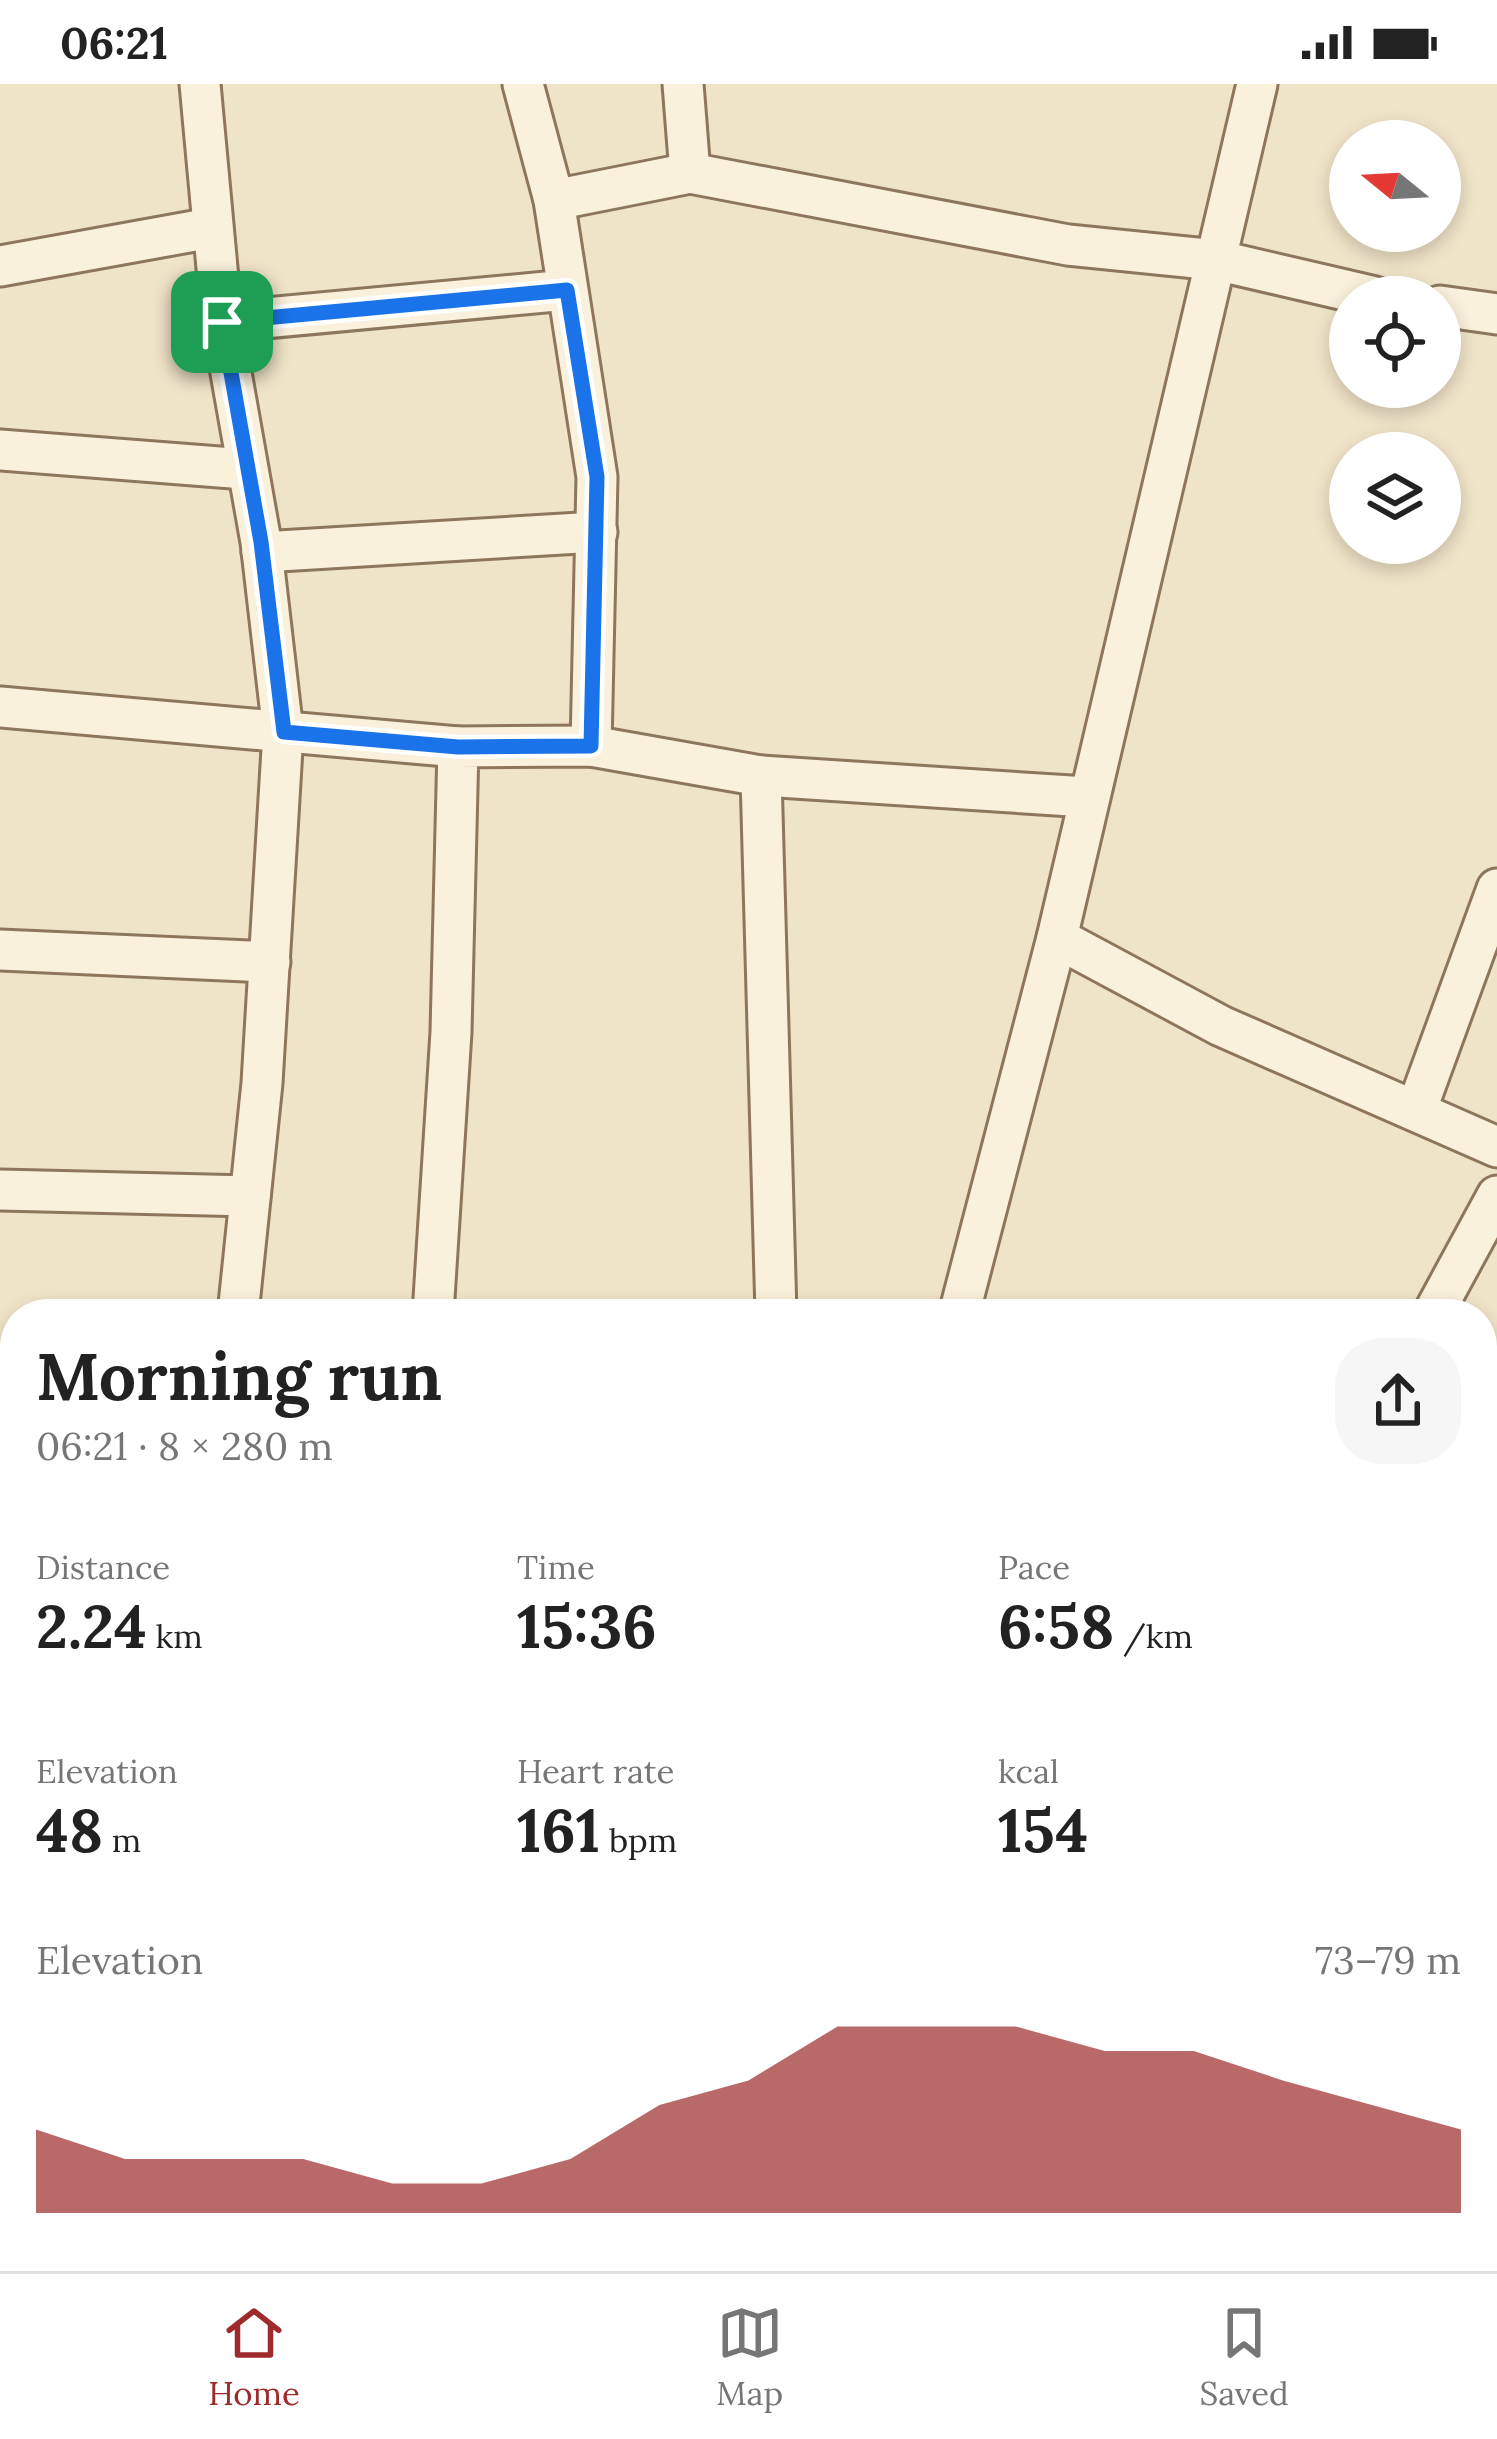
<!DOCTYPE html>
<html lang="en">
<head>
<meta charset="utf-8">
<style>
	:root { --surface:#fff; --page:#f6f6f6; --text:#222; --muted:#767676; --line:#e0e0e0; --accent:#9e2a2b }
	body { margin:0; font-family:Lora,serif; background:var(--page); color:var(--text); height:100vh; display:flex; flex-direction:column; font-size:45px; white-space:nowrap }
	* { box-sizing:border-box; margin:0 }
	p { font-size:39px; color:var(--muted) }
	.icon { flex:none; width:66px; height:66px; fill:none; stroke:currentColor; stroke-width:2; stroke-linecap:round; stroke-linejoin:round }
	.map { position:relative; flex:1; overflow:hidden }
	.side { position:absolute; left:0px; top:1215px; width:1497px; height:972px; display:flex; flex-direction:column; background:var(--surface); border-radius:48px 48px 0 0; box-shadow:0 6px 18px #0003 }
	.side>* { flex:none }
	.needle { width:78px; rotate:288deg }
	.tools { position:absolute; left:1329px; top:36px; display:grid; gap:24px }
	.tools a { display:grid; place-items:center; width:132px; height:132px; border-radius:50%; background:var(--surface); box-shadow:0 6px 18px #0003; font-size:60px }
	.pin { position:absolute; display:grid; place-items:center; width:102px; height:102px; color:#fff; margin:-51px; border-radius:24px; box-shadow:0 6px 18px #0006 }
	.round { display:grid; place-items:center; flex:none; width:126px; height:126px; border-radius:48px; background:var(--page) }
	.overview { display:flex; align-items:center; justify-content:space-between; height:204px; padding:0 36px }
	h1 { font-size:66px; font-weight:700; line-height:90px }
	.metrics { display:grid; grid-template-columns:repeat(3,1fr); gap:18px; height:204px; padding:12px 36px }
	.metrics div { display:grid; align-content:center }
	.metrics b { font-size:60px; font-weight:700 }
	.metrics small { font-size:33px; font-weight:400 }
	.metrics p { font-size:33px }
	.chart { height:336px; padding:24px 36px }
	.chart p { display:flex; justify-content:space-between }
	.chart svg { width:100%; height:216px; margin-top:12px; fill:var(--accent); opacity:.7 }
	.status { display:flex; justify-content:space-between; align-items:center; height:84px; padding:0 60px; background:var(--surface); direction:ltr }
	.status svg { height:33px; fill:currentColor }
	.tabs { display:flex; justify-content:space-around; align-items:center; height:168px; border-top:3px solid var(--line); background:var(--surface); font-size:33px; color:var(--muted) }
	.tabs a { display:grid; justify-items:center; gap:6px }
	.tabs .on { color:var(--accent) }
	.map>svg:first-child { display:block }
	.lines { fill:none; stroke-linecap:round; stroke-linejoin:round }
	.minor-casing { stroke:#8d765c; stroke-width:45 }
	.minor { stroke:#faf1dc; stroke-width:39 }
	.route-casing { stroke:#fff; stroke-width:24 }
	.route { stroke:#1a73e8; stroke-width:15 }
</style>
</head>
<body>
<div class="status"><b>06:21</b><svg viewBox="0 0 49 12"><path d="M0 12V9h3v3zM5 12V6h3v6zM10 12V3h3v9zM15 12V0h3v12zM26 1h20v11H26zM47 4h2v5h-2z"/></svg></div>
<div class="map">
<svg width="1497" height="2187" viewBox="0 0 1497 2187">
	<rect width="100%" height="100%" fill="#f0e4c8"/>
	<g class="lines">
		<g class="minor-casing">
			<g id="minor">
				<polyline points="200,0 222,238 261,458 283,648 262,999 238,1230"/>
				<polyline points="523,0 554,116 597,393 591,662"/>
				<polyline points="683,0 690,89"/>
				<polyline points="554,116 690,89 1068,161 1216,176 1375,213"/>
				<polyline points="0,182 211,144"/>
				<polyline points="1440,222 1497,230"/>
				<polyline points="222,238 567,206"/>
				<polyline points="0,366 245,385"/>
				<polyline points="262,468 597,448"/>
				<polyline points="0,623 458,663"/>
				<polyline points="761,692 776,1230"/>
				<polyline points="1057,854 1221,942 1497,1063"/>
				<polyline points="0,866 270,878"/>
				<polyline points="1416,1027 1497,805"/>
				<polyline points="0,1106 250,1112"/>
				<polyline points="433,1230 451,948 458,663 591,662 761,692 1087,713"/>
				<polyline points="959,1230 1057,854 1257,0"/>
				<polyline points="1433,1230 1497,1112"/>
				<polyline points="0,1358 15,1358"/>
				<polyline points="1497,1473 1497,1485"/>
				<polyline points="0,1687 15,1796"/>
				<polyline points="1482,1705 1497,1702"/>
				<polyline points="0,1904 15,1905"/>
				<polyline points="1482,2102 1497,2100"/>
				<polyline points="0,2165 15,2166"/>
				<polyline points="97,2172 99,2187"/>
				<polyline points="1395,2172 1395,2187"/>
				<polyline points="376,2187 377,2172"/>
				<polyline points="762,2187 764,2172"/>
				<polyline points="992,2187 992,2172"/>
				<polyline points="1184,2187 1185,2172"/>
			</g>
		</g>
		<use href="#minor" class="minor"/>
	</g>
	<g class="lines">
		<g class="route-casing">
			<polygon id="route" points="567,206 597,393 591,662 458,663 284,648 261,458 222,238"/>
		</g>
		<use href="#route" class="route"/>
	</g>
</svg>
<div class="tools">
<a><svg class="needle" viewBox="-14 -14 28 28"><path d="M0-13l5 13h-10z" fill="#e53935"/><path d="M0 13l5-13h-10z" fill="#767676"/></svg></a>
<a><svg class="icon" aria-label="locate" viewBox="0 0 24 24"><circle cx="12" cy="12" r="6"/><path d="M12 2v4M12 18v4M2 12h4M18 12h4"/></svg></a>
<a><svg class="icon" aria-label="layers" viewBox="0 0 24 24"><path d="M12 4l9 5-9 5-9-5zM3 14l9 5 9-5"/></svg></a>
</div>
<div class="pin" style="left:222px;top:238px;background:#1e9e55"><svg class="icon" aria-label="arrive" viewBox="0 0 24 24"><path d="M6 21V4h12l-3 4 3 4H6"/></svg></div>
<section class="side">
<div class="overview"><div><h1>Morning run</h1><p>06:21 · 8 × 280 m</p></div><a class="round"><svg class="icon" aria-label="share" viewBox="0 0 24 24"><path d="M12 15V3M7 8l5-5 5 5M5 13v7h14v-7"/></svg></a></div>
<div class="metrics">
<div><p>Distance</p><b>2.24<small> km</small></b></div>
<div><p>Time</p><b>15:36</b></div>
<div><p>Pace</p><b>6:58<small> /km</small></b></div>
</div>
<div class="metrics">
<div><p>Elevation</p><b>48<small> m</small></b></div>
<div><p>Heart rate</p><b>161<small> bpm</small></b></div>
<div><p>kcal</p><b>154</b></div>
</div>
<div class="chart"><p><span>Elevation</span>73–79 m</p>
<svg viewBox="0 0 160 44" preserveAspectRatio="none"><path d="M0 44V27L10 33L20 33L30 33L40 38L50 38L60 33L70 22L80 17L90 6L100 6L110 6L120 11L130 11L140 17L150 22L160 27V44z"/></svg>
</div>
</section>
</div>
<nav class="tabs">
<a class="on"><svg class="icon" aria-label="home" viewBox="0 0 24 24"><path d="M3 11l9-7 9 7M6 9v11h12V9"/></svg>Home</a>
<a><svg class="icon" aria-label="map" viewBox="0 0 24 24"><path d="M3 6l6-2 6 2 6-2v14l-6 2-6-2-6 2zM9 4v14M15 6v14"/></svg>Map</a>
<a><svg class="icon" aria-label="saved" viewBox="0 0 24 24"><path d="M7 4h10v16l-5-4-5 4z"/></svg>Saved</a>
</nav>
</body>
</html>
